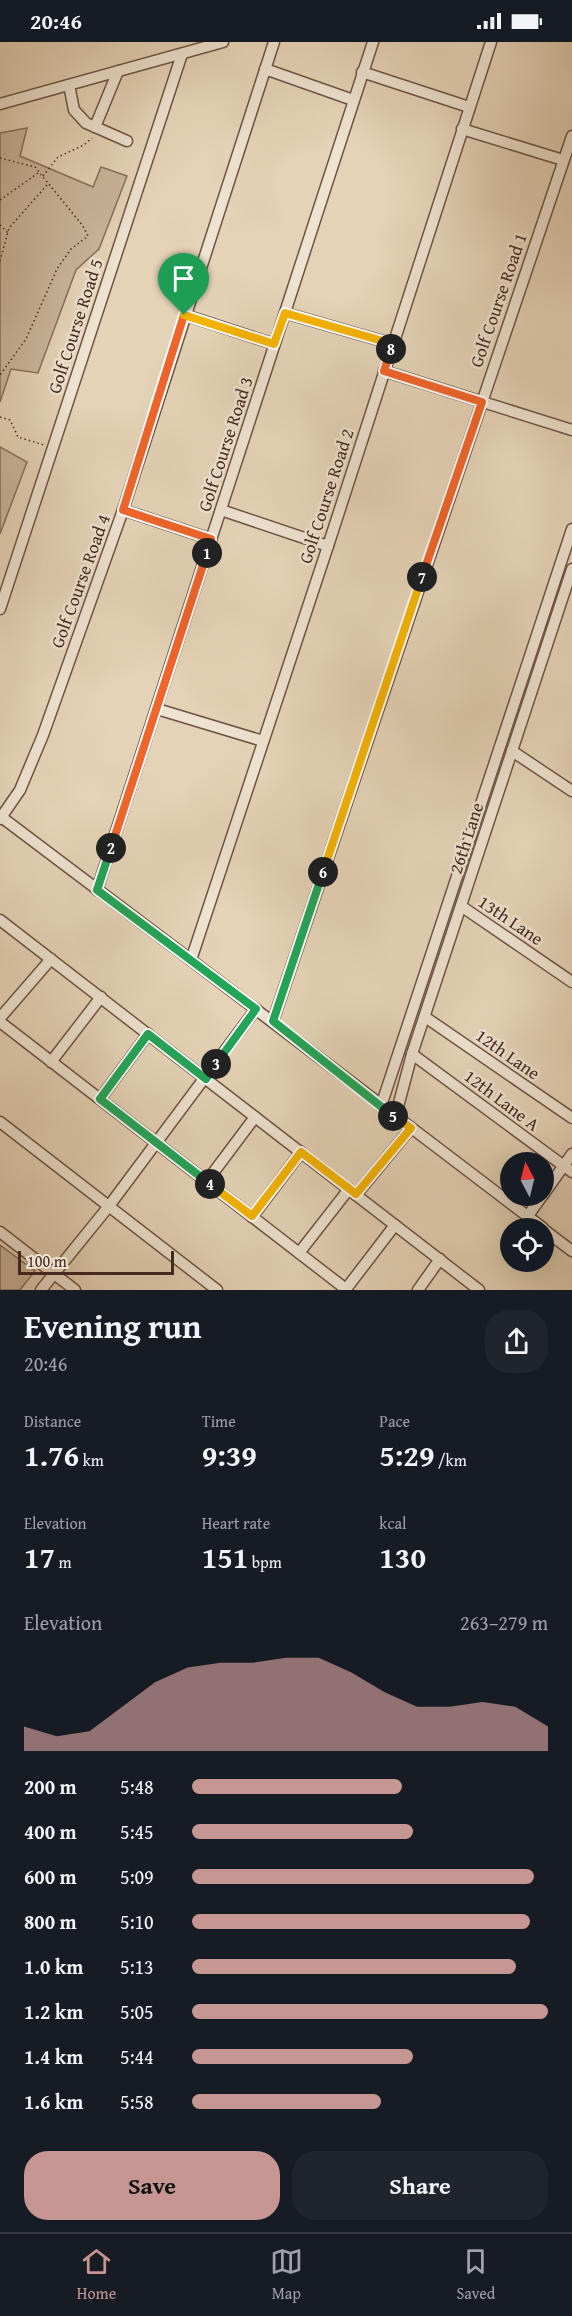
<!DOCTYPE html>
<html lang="en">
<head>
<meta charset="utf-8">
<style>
	:root { --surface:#171b24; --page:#20242c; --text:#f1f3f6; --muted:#9ea1a6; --line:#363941; --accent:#c59692 }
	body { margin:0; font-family:"Gentium Book Plus",serif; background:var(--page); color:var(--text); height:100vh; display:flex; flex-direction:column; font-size:22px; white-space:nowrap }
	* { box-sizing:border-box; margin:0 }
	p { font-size:20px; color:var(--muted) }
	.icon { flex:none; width:33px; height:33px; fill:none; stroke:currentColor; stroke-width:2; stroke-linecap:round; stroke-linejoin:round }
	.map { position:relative; height:1248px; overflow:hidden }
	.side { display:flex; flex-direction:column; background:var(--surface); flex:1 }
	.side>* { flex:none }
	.needle { width:39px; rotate:353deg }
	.tools { position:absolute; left:500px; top:1110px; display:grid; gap:12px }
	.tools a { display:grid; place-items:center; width:54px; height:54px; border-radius:50%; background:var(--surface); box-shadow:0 6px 24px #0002; font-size:30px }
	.scale { position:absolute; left:18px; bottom:15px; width:156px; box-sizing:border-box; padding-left:6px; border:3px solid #472a1e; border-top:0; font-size:16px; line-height:21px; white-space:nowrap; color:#472a1e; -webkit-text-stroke:4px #eee2d0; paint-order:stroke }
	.pin { position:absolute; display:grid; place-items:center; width:51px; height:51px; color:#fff; margin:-62px -26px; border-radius:50% 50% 50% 0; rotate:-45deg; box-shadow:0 0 6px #0007 }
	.pin .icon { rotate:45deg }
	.km { position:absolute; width:30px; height:30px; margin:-15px; border-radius:50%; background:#222; color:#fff; font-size:16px; line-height:30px; text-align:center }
	.round { display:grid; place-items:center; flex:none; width:63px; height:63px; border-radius:24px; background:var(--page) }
	.overview { display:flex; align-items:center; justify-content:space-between; height:102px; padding:0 24px }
	h1 { font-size:33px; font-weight:800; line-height:45px }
	.stats { display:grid; grid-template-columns:repeat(3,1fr); gap:9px; height:102px; padding:6px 24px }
	.stats div { display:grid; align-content:center }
	.stats b { font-size:30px; font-weight:800 }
	.stats small { font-size:16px; font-weight:400 }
	.stats p { font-size:16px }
	.chart { height:168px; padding:12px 24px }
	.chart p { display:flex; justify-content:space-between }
	.chart svg { width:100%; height:108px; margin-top:6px; fill:var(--accent); opacity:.7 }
	.cta { display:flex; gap:12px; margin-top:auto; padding:12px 24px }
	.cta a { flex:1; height:69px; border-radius:24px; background:var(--accent); color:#111; font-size:24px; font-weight:800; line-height:69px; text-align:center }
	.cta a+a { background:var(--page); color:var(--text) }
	ul { padding:0 24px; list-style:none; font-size:20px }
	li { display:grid; grid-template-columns:96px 72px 1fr; align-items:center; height:45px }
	li i { height:15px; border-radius:8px; background:var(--accent) }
	.status { display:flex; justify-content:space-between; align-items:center; height:42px; padding:0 30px; background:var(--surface); direction:ltr }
	.status svg { height:16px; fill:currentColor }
	.tabs { display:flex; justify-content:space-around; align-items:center; height:84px; border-top:2px solid var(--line); background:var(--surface); font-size:16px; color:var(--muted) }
	.tabs a { display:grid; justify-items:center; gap:3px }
	.tabs .active { color:var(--accent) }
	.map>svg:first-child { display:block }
	.green { fill:#cab69d; stroke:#88705e; stroke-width:1.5 }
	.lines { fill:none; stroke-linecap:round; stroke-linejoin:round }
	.minor-casing { stroke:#6e5444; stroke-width:13 }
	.path { stroke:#472a1e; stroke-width:1.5; stroke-dasharray:1.5 3; stroke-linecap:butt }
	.minor { stroke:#eee2d0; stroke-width:10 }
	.split-1-casing { stroke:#fff; stroke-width:12 }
	.split-2-casing { stroke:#fff; stroke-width:12 }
	.split-3-casing { stroke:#fff; stroke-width:12 }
	.split-4-casing { stroke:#fff; stroke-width:12 }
	.split-5-casing { stroke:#fff; stroke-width:12 }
	.split-6-casing { stroke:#fff; stroke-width:12 }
	.split-7-casing { stroke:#fff; stroke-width:12 }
	.split-8-casing { stroke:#fff; stroke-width:12 }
	.split-9-casing { stroke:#fff; stroke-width:12 }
	.split-1 { stroke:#f0652b; stroke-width:8 }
	.split-2 { stroke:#f0652b; stroke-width:8 }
	.split-3 { stroke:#22a559; stroke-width:8 }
	.split-4 { stroke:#22a559; stroke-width:8 }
	.split-5 { stroke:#f5b400; stroke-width:8 }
	.split-6 { stroke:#22a559; stroke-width:8 }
	.split-7 { stroke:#f5b400; stroke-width:8 }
	.split-8 { stroke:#f0652b; stroke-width:8 }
	.split-9 { stroke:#f5b400; stroke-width:8 }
	.labels { text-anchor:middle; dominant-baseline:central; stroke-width:5; stroke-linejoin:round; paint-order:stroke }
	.street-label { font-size:18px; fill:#472a1e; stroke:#eee2d0 }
</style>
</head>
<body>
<div class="status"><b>20:46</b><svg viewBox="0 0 49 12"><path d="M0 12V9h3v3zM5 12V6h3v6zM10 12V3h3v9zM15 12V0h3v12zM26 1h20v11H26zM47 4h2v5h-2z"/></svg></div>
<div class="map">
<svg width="572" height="1248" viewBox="0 0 572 1248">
	<rect width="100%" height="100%" fill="#e5d3b7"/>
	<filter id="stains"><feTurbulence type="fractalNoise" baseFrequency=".00333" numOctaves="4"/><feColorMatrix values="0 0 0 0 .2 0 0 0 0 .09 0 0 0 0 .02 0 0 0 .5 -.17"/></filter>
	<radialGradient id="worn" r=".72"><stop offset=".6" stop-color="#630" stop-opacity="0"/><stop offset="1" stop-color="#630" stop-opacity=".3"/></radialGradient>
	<g class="green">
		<polygon points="27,86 20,114 93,145 101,125 127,134 99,207 76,228 38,331 11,327 0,360 0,91"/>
		<polygon points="0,405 27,420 0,492"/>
		<polygon points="0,1203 35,1229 20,1248 0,1248"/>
	</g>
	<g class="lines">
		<g class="minor-casing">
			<g id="minor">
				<polyline points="265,27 353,58"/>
				<polyline points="362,30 469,65"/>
				<polyline points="69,43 74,68 86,81 127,99"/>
				<polyline points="0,62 223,0"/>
				<polyline points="95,85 118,29"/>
				<polyline points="462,87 563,118"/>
				<polyline points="285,271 393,302"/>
				<polyline points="185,273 274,302"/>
				<polyline points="384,329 572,388"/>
				<polyline points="123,468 211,497"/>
				<polyline points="221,468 328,504"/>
				<polyline points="0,567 182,12"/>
				<polyline points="157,667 263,699"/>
				<polyline points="512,709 572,749"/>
				<path d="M 0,774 C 182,910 362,1049 543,1186"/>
				<polyline points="0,777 20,748 43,693 123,468 274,0"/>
				<polyline points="97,848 373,0"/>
				<polyline points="461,864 572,940"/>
				<polyline points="0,878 479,1248"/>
				<polyline points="191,918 328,504 491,0"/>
				<polyline points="425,975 572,1076"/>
				<polyline points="0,976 51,917"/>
				<polyline points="273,979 572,94"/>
				<polyline points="0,980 347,1248"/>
				<polyline points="412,1012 572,1130"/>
				<polyline points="51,1020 101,955"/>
				<polyline points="100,1057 148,992"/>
				<polyline points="381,1064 572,487"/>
				<polyline points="395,1076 412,1012 572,527"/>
				<polyline points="0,1080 217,1248"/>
				<polyline points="207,1139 255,1075"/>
				<polyline points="356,1153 411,1086"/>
				<polyline points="543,1153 572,1112"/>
				<polyline points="252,1175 301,1110"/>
				<polyline points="527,1175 542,1154"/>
				<polyline points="543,1187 572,1209"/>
				<polyline points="0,1190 75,1248"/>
				<polyline points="299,1211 349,1147"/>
				<polyline points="346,1247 395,1183"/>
				<polyline points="41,1248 109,1164 256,967"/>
				<polyline points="418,1248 440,1217"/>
			</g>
		</g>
		<g class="path">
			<polyline points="0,116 35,125 83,184 88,194 71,207 57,227 26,297 0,333"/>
			<polyline points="43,134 58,115 84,103 92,96"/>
			<polyline points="0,158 38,131"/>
			<polyline points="0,183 8,191"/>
			<polyline points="0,219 9,186 47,143"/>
			<polyline points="0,375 10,378 18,395 44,403"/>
		</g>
		<use href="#minor" class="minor"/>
	</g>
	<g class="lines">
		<g class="split-1-casing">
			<polyline id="split-1" points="184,273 123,468 211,497 207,511"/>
		</g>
		<g class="split-2-casing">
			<polyline id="split-2" points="111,806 207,511"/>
		</g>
		<g class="split-3-casing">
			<polyline id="split-3" points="111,806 97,848 256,967 216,1022"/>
		</g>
		<g class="split-4-casing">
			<polyline id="split-4" points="210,1142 100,1057 148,992 206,1037 216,1022"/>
		</g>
		<g class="split-5-casing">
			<polyline id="split-5" points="210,1142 252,1174 301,1110 356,1152 411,1086 393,1074"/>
		</g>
		<g class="split-6-casing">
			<polyline id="split-6" points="323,830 273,979 393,1074"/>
		</g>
		<g class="split-7-casing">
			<polyline id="split-7" points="323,830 422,535"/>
		</g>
		<g class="split-8-casing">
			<polyline id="split-8" points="391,307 384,329 482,360 422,535"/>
		</g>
		<g class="split-9-casing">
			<polyline id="split-9" points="184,273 274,302 285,271 393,302 391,307"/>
		</g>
		<use href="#split-1" class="split-1"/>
		<use href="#split-2" class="split-2"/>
		<use href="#split-3" class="split-3"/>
		<use href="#split-4" class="split-4"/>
		<use href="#split-5" class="split-5"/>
		<use href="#split-6" class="split-6"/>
		<use href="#split-7" class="split-7"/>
		<use href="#split-8" class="split-8"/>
		<use href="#split-9" class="split-9"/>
	</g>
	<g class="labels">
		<g class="street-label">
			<text transform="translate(498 258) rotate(-71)">Golf Course Road 1</text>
			<text transform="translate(75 284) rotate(-72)">Golf Course Road 5</text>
			<text transform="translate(225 402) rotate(-72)">Golf Course Road 3</text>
			<text transform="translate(326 454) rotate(-72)">Golf Course Road 2</text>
			<text transform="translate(80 539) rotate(-70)">Golf Course Road 4</text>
			<text transform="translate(466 796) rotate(-72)">26th Lane</text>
			<text transform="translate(511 878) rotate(34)">13th Lane</text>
			<text transform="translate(508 1012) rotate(35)">12th Lane</text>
			<text transform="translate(502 1058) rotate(37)">12th Lane A</text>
		</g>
	</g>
	<rect width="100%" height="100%" filter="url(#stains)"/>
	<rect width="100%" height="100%" fill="url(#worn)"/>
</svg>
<div class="tools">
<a><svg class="needle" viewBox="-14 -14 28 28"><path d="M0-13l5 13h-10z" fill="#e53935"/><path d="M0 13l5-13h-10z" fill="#9ea1a6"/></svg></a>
<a><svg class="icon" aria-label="locate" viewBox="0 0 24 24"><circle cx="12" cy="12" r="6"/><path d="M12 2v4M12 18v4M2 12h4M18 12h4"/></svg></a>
</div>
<div class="scale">100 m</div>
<div class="pin" style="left:184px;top:273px;background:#1e9e55"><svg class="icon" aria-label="arrive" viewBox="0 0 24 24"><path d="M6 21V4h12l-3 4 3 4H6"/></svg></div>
<b class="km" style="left:207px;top:511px">1</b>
<b class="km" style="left:111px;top:806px">2</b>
<b class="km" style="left:216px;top:1022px">3</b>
<b class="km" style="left:210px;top:1142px">4</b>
<b class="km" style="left:393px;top:1074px">5</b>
<b class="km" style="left:323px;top:830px">6</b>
<b class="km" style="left:422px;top:535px">7</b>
<b class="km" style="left:391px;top:307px">8</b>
</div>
<section class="side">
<div class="overview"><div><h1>Evening run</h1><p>20:46</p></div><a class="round"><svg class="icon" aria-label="share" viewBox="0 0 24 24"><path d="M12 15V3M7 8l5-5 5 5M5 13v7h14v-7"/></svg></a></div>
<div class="stats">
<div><p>Distance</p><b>1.76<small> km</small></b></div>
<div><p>Time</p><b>9:39</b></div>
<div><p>Pace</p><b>5:29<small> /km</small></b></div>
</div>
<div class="stats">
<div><p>Elevation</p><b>17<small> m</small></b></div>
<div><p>Heart rate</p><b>151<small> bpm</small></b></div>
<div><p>kcal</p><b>130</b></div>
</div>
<div class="chart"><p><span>Elevation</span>263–279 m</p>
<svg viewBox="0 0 160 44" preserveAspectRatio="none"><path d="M0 44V34L10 38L20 36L30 26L40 16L50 10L60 8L70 8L80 6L90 6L100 12L110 20L120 26L130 26L140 24L150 26L160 34V44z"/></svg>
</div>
<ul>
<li><b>200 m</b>5:48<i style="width:59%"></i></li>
<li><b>400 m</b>5:45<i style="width:62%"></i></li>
<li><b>600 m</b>5:09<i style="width:96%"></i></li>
<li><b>800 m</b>5:10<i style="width:95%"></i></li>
<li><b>1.0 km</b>5:13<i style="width:91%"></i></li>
<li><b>1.2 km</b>5:05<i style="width:100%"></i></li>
<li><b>1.4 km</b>5:44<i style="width:62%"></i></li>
<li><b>1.6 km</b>5:58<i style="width:53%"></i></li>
</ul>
<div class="cta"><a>Save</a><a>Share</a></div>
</section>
<nav class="tabs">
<a class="active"><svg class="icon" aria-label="home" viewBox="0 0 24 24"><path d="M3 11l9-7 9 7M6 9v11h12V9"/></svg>Home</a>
<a><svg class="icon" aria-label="map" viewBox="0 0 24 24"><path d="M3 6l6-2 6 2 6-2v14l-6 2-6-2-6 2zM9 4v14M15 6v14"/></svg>Map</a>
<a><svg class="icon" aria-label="saved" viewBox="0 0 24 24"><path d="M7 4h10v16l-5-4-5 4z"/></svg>Saved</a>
</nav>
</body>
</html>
